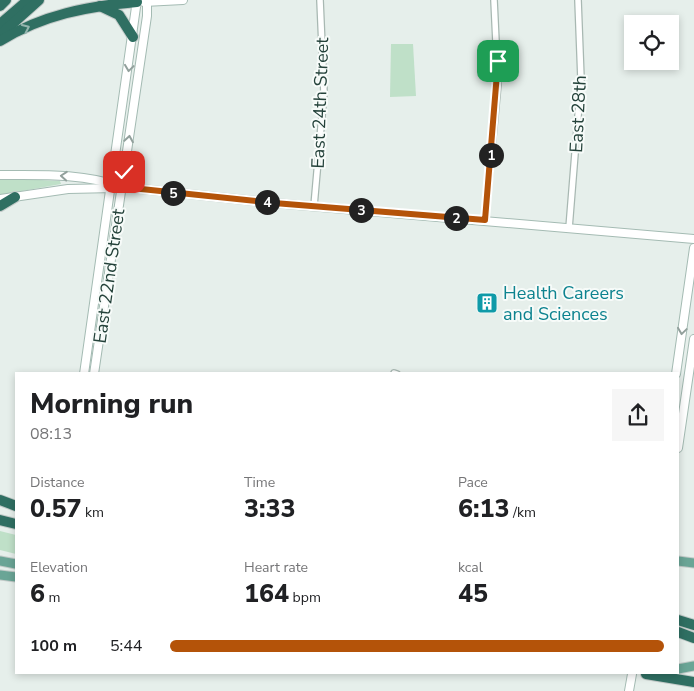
<!DOCTYPE html>
<html lang="en">
<head>
<meta charset="utf-8">
<style>
	:root { --surface:#fff; --page:#f6f6f6; --text:#202124; --muted:#757577; --accent:#b45309 }
	body { margin:0; font-family:"Nunito Sans",sans-serif; background:var(--page); color:var(--text); height:100vh; display:flex; flex-direction:column; font-size:19px; white-space:nowrap }
	* { box-sizing:border-box; margin:0 }
	p { font-size:16px; color:var(--muted) }
	.icon { flex:none; width:28px; height:28px; fill:none; stroke:currentColor; stroke-width:2; stroke-linecap:round; stroke-linejoin:round }
	.map { position:relative; flex:1; overflow:hidden }
	.sheet { position:absolute; left:15px; top:372px; width:664px; height:302px; display:flex; flex-direction:column; background:var(--surface); border-radius:0px; box-shadow:0 2px 8px #0003 }
	.sheet>* { flex:none }
	.controls { position:absolute; left:624px; top:15px; display:grid; gap:10px }
	.controls a { display:grid; place-items:center; width:55px; height:55px; border-radius:0px; background:var(--surface); box-shadow:0 2px 8px #0003; font-size:25px }
	.pin { position:absolute; display:grid; place-items:center; width:42px; height:42px; color:#fff; margin:-21px; border-radius:10px; box-shadow:0 2px 8px #0006 }
	.km { position:absolute; width:25px; height:25px; margin:-12px; border-radius:50%; background:#222; color:#fff; font-size:14px; line-height:25px; text-align:center }
	.round { display:grid; place-items:center; flex:none; width:52px; height:52px; border-radius:0px; background:var(--page) }
	.overview { display:flex; align-items:center; justify-content:space-between; height:85px; padding:0 15px }
	h1 { font-size:28px; font-weight:800; line-height:38px }
	.metrics { display:grid; grid-template-columns:repeat(3,1fr); gap:8px; height:85px; padding:5px 15px }
	.metrics div { display:grid; align-content:center }
	.metrics b { font-size:25px; font-weight:800 }
	.metrics small { font-size:14px; font-weight:400 }
	.metrics p { font-size:14px }
	ul { padding:0 15px; list-style:none; font-size:16px }
	li { display:grid; grid-template-columns:80px 60px 1fr; align-items:center; height:38px }
	li i { height:12px; border-radius:6px; background:var(--accent) }
	.map>svg:first-child { display:block }
	.green { fill:#bfe0c8 }
	.lines { fill:none; stroke-linecap:round; stroke-linejoin:round }
	.street-casing { stroke:#a8b8b2; stroke-width:8 }
	.secondary-casing { stroke:#a4bbb3; stroke-width:10 }
	.primary-casing { stroke:#c2cac8; stroke-width:11 }
	.highway-casing { stroke:#c2cac8; stroke-width:12 }
	.street { stroke:#fff; stroke-width:5.5 }
	.secondary { stroke:#fff; stroke-width:8 }
	.primary { stroke:#6aa596; stroke-width:9 }
	.highway { stroke:#2f6f62; stroke-width:10 }
	.oneway { stroke:#93b5ae }
	.oneway2 { stroke:#92a09c }
	.route-casing { stroke:#fff; stroke-width:10 }
	.route { stroke:#b45309; stroke-width:6 }
	.labels { text-anchor:middle; dominant-baseline:central; stroke-width:4; stroke-linejoin:round; paint-order:stroke }
	.street-label { font-size:18px; fill:#24423a; stroke:#f7fbf9 }
	.culture-label { font-size:18px; fill:#0d838f; stroke:#f7fbf9; text-anchor:start }
</style>
</head>
<body>
<div class="map">
<svg width="694" height="691" viewBox="0 0 694 691">
	<rect width="100%" height="100%" fill="#e6efeb"/>
	<g class="green">
		<polygon points="391,44 413,44 416,96 390,97"/>
		<polygon points="0,178 60,181 61,184 0,195"/>
		<polygon points="0,531 16,535 16,554 0,550"/>
	</g>
	<g class="lines">
		<g class="street-casing">
			<g id="street">
				<polyline points="314,206 324,93 320,0"/>
				<polyline points="485,220 498,84 494,0"/>
				<polyline points="569,228 581,79 578,0"/>
				<polyline points="394,373 397,374"/>
			</g>
		</g>
		<g class="secondary-casing">
			<g id="secondary">
				<polyline points="144,2 183,0"/>
				<path d="M 0,175 C 41,175 83,173 122,187 L 274,203 L 694,239"/>
				<polyline points="0,199 68,189 115,188"/>
				<polyline points="84,374 137,0"/>
				<polyline points="94,374 147,16 147,0"/>
				<polyline points="676,374 694,248"/>
				<polyline points="678,448 694,339"/>
				<polyline points="629,691 632,674"/>
			</g>
		</g>
		<g class="primary-casing">
			<g id="primary">
				<polyline points="0,561 16,564"/>
				<polyline points="678,561 694,563"/>
				<polyline points="0,575 16,577"/>
				<polyline points="678,669 694,666"/>
			</g>
		</g>
		<g class="highway-casing">
			<g id="highway">
				<polyline points="0,6 6,0"/>
				<polyline points="100,6 119,15 133,37"/>
				<polyline points="0,24 28,0"/>
				<polyline points="0,35 39,0"/>
				<path d="M 0,41 C 42,15 88,6 137,2"/>
				<polyline points="0,206 15,197"/>
				<polyline points="0,500 16,506"/>
				<polyline points="0,520 16,524"/>
				<polyline points="678,620 694,625"/>
				<polyline points="678,632 694,638"/>
				<polyline points="646,674 694,682"/>
			</g>
		</g>
		<use href="#street" class="street"/>
		<use href="#secondary" class="secondary"/>
		<use href="#primary" class="primary"/>
		<use href="#highway" class="highway"/>
	</g>
	<defs><path id="oneway-chevron" d="M-2-3.5L2.5 0L-2 3.5" fill="none" stroke-width="1.6" stroke-linecap="round" stroke-linejoin="round" transform="scale(1.25)"/></defs>
	<use class="oneway" href="#oneway-chevron" transform="translate(26 28) rotate(-25)"/>
	<g class="oneway2">
		<use href="#oneway-chevron" transform="translate(129 68) rotate(98)"/>
		<use href="#oneway-chevron" transform="translate(129 139) rotate(-81)"/>
		<use href="#oneway-chevron" transform="translate(64 176) rotate(-176)"/>
		<use href="#oneway-chevron" transform="translate(682 331) rotate(98)"/>
	</g>
	<g class="lines">
		<g class="route-casing">
			<polyline id="route" points="124,172 122,187 274,203 485,220 498,61"/>
		</g>
		<use href="#route" class="route"/>
	</g>
	<defs>
		<g id="building-square" transform="scale(1.125)"><rect x="-9" y="-9" width="18" height="18" rx="4" fill="#0f9aa8" stroke="#f7fbf9"/><path d="M-4-6H4V6H1V3H-1V6H-4ZM-2.5-4.3h1.7v1.8h-1.7ZM.8-4.3h1.7v1.8H.8ZM-2.5-1h1.7V.8h-1.7ZM.8-1h1.7V.8H.8Z" fill="#fff"/></g>
	</defs>
	<g fill-rule="evenodd">
		<use href="#building-square" x="487" y="303"/>
	</g>
	<g class="labels">
		<g class="street-label">
			<text transform="translate(320 103) rotate(-88)">East 24th Street</text>
			<text transform="translate(578 114) rotate(-87)">East 28th</text>
			<text transform="translate(109 276) rotate(-82)">East 22nd Street</text>
		</g>
		<g class="culture-label">
			<text x="503" y="293">Health Careers<tspan x="503" dy="21">and Sciences</tspan></text>
		</g>
	</g>
</svg>
<div class="controls">
<a><svg class="icon" aria-label="locate" viewBox="0 0 24 24"><circle cx="12" cy="12" r="6"/><path d="M12 2v4M12 18v4M2 12h4M18 12h4"/></svg></a>
</div>
<div class="pin" style="left:498px;top:61px;background:#1e9e55"><svg class="icon" aria-label="arrive" viewBox="0 0 24 24"><path d="M6 21V4h12l-3 4 3 4H6"/></svg></div>
<div class="pin" style="left:124px;top:172px;background:#d93025"><svg class="icon" aria-label="check" viewBox="0 0 24 24"><path d="M5 12l5 5 9-10"/></svg></div>
<b class="km" style="left:491px;top:155px">1</b>
<b class="km" style="left:456px;top:218px">2</b>
<b class="km" style="left:361px;top:210px">3</b>
<b class="km" style="left:267px;top:202px">4</b>
<b class="km" style="left:173px;top:193px">5</b>
<section class="sheet">
<div class="overview"><div><h1>Morning run</h1><p>08:13</p></div><a class="round"><svg class="icon" aria-label="share" viewBox="0 0 24 24"><path d="M12 15V3M7 8l5-5 5 5M5 13v7h14v-7"/></svg></a></div>
<div class="metrics">
<div><p>Distance</p><b>0.57<small> km</small></b></div>
<div><p>Time</p><b>3:33</b></div>
<div><p>Pace</p><b>6:13<small> /km</small></b></div>
</div>
<div class="metrics">
<div><p>Elevation</p><b>6<small> m</small></b></div>
<div><p>Heart rate</p><b>164<small> bpm</small></b></div>
<div><p>kcal</p><b>45</b></div>
</div>
<ul>
<li><b>100 m</b>5:44<i style="width:100%"></i></li>
</ul>
</section>
</div>
</body>
</html>
